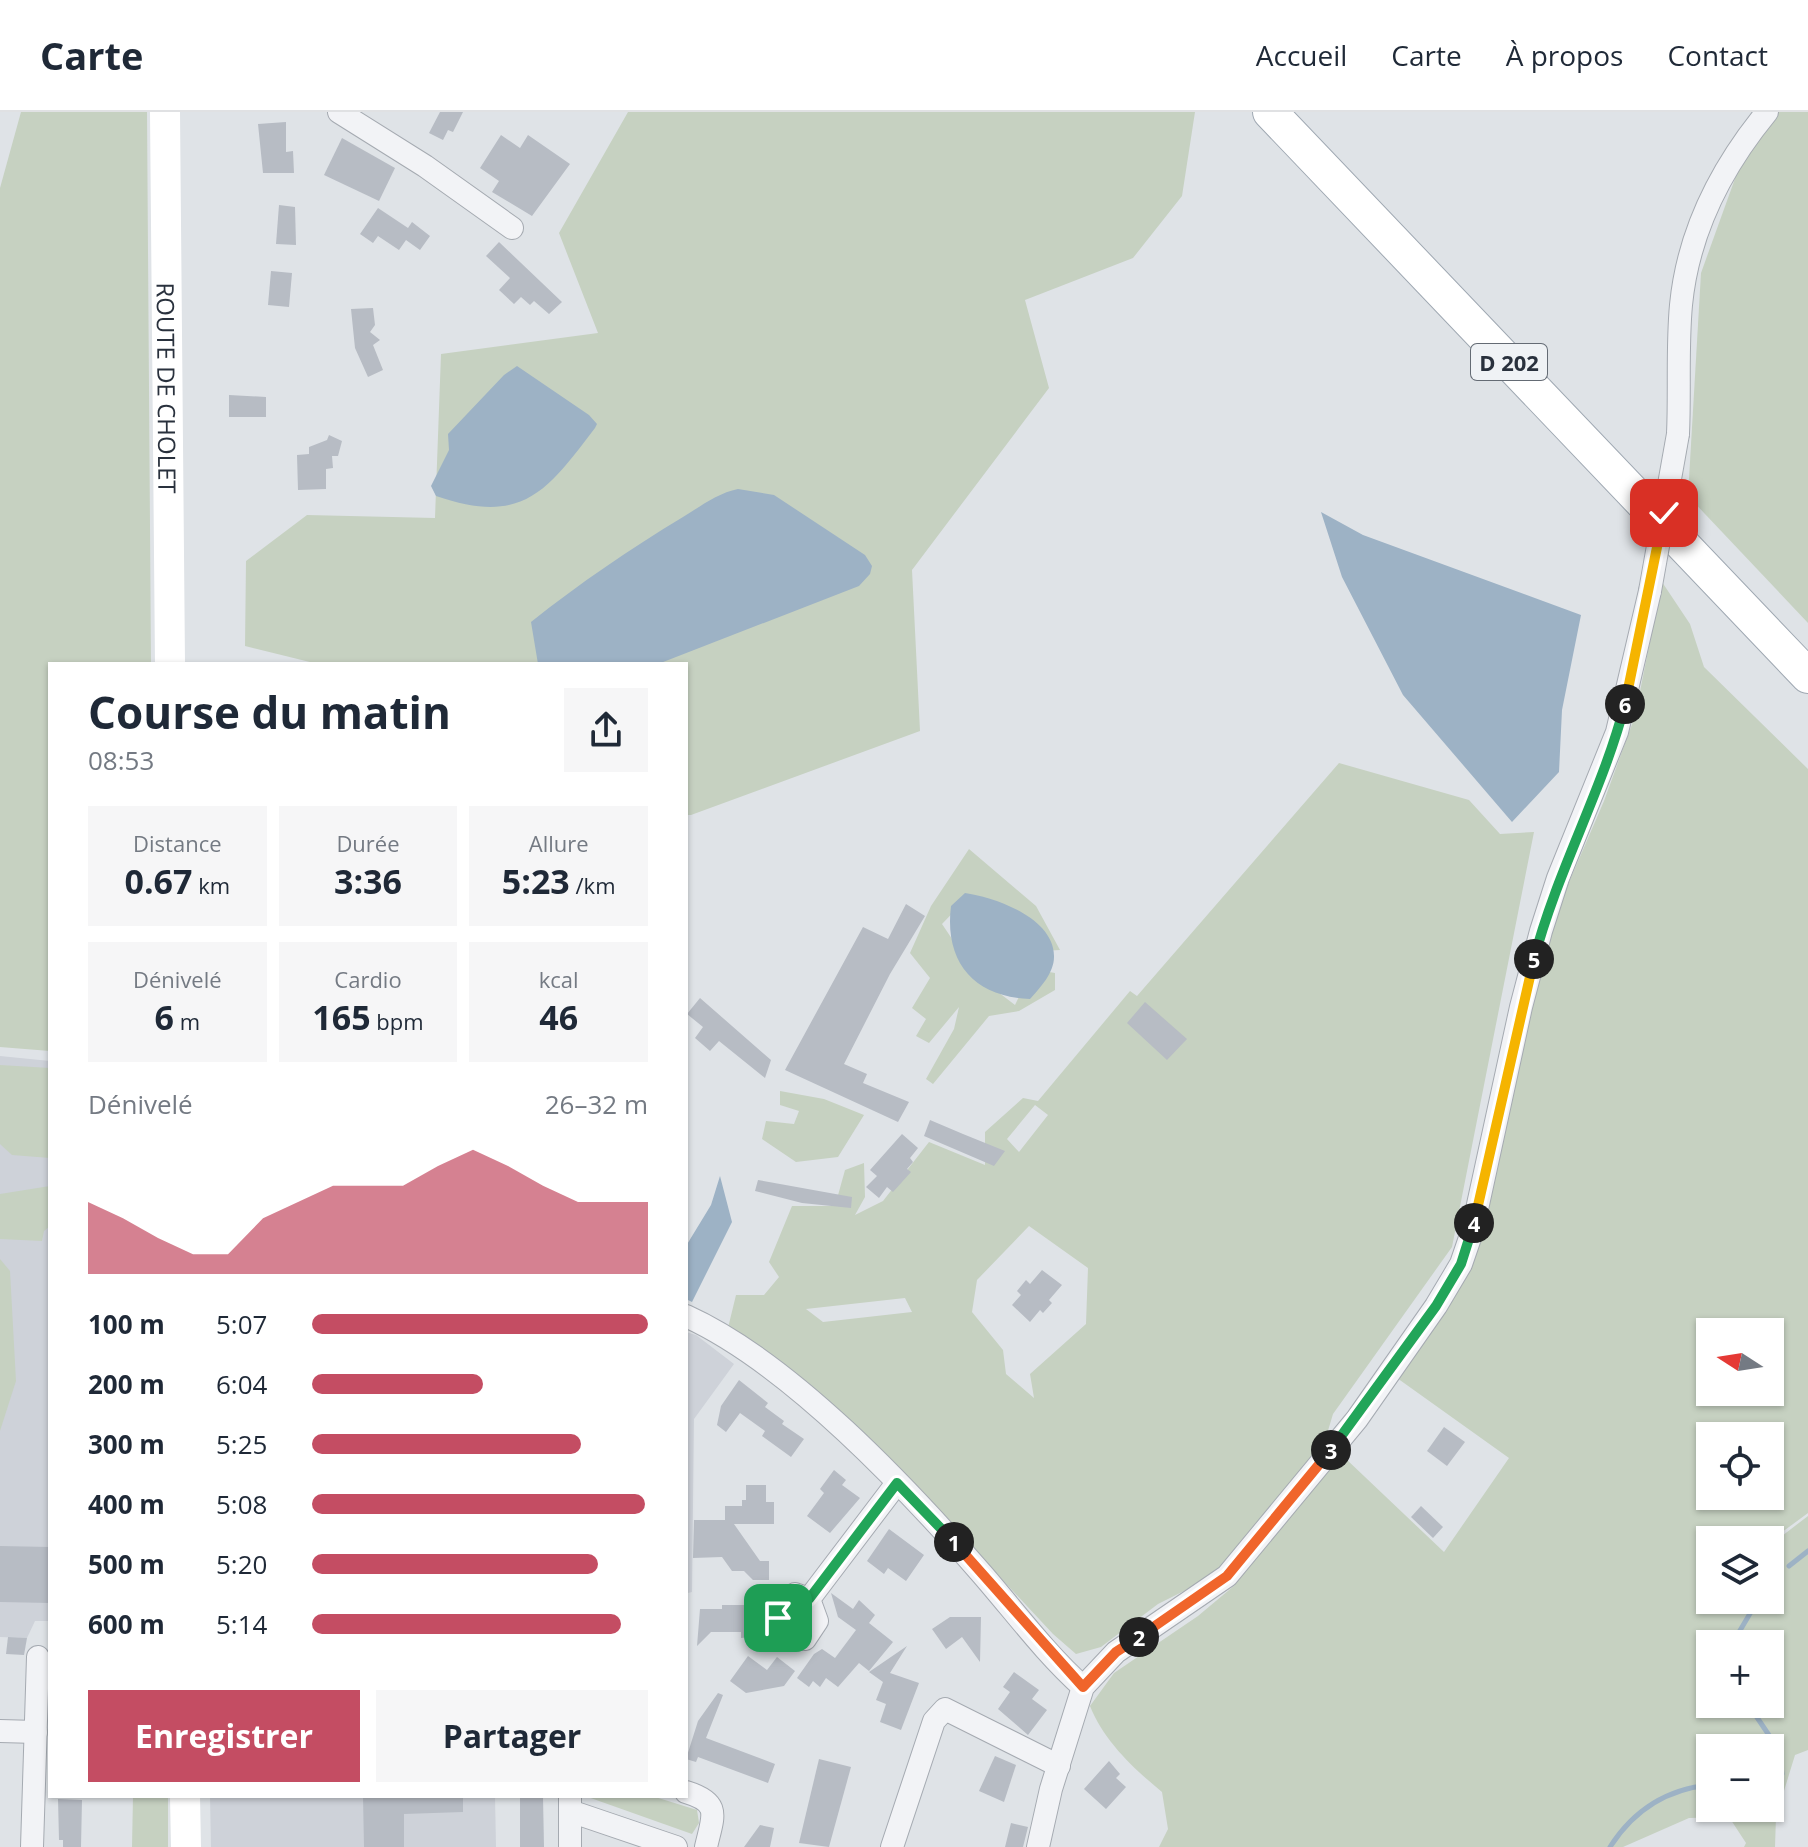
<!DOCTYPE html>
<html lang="fr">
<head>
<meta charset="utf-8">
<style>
	:root { --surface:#fff; --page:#f6f6f7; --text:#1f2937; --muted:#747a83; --line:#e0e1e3; --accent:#c44d63 }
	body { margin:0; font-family:"Open Sans",sans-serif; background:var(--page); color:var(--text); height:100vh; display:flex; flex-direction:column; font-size:30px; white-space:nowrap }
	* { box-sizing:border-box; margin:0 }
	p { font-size:26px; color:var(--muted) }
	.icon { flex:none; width:44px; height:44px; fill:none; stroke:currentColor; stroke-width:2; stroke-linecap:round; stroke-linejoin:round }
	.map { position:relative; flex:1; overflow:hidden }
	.side { position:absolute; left:48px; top:550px; width:640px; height:1136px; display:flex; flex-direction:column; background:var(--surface); border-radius:0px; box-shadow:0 2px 6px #0004 }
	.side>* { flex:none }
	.needle { width:52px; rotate:282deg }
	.fabs { position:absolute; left:1696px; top:1206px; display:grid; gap:16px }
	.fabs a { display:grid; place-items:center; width:88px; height:88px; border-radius:0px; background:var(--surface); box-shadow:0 2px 6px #0004; font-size:40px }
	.pin { position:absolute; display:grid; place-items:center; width:68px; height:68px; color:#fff; margin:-34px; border-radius:16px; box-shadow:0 4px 12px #0006 }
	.km { position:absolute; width:40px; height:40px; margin:-20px; border-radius:50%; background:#222; color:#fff; font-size:22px; line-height:40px; text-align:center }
	.round { display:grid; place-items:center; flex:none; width:84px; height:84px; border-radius:0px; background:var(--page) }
	.headline { display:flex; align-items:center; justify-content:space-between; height:136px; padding:0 40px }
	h1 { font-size:44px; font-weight:700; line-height:60px }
	.figures { display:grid; grid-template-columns:repeat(3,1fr); gap:12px; height:136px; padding:8px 40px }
	.figures div { display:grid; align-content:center; border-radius:0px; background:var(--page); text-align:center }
	.figures b { font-size:34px; font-weight:700 }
	.figures small { font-size:22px; font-weight:400 }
	.figures p { font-size:22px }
	.chart { height:224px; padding:16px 40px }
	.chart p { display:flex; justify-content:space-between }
	.chart svg { width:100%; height:144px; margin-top:8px; fill:var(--accent); opacity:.7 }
	.primary-button { display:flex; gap:16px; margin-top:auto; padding:16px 40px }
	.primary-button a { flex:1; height:92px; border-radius:0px; background:var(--accent); color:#fff; font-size:32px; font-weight:700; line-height:92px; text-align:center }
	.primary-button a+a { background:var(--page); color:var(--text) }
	ul { padding:0 40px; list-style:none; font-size:26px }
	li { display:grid; grid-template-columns:128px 96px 1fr; align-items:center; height:60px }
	li i { height:20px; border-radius:10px; background:var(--accent) }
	header { display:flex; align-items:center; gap:48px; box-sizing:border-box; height:112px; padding:0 40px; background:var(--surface); border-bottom:2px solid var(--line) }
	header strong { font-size:38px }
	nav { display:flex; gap:44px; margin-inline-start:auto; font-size:28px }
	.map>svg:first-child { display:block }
	.built { fill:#ced2d9 }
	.green { fill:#c6d1c1; fill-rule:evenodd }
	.water { fill:#9db2c5 }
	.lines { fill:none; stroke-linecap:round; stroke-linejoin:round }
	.stream { stroke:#9db2c5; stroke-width:5 }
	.building { fill:#b7bcc4 }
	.street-casing { stroke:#a5aab1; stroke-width:24 }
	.primary-casing { stroke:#9fa8b2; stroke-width:36 }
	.street { stroke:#f2f3f6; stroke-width:22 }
	.secondary { stroke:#fff; stroke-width:30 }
	.primary { stroke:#fff; stroke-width:34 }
	.street-bridge-casing { stroke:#a5aab1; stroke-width:24; stroke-linecap:butt }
	.street-bridge { stroke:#f2f3f6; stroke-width:22 }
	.split-1-casing { stroke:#fff; stroke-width:16 }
	.split-2-casing { stroke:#fff; stroke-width:16 }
	.split-3-casing { stroke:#fff; stroke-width:16 }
	.split-4-casing { stroke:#fff; stroke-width:16 }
	.split-5-casing { stroke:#fff; stroke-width:16 }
	.split-6-casing { stroke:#fff; stroke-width:16 }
	.split-7-casing { stroke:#fff; stroke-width:16 }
	.split-1 { stroke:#22a559; stroke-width:10 }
	.split-2 { stroke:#f0652b; stroke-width:10 }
	.split-3 { stroke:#f0652b; stroke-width:10 }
	.split-4 { stroke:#22a559; stroke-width:10 }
	.split-5 { stroke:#f5b400; stroke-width:10 }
	.split-6 { stroke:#22a559; stroke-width:10 }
	.split-7 { stroke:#f5b400; stroke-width:10 }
	.labels { text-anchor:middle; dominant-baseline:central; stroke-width:7; stroke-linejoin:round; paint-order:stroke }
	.shield { fill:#eff2f5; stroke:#646b74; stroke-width:2 }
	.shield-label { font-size:22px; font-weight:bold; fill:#29313d }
	.street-label { font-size:24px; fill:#29313d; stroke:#eff2f5 }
</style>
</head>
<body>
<header>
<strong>Carte</strong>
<nav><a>Accueil</a><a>Carte</a><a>À propos</a><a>Contact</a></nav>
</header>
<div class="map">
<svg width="1808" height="1735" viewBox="0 0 1808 1735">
	<rect width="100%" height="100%" fill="#dfe3e7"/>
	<g class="built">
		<polygon points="0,944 50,949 50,1509 35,1509 27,1526 0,1525"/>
		<polygon points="686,1220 696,1223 734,1252 694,1307 692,1480 688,1481 686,1490"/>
		<polygon points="210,1684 495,1684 496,1735 211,1735"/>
	</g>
	<g class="green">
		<polygon points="21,0 147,0 151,552 50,552 50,939 0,935 0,76"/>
		<polygon points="628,0 1195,0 1182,84 1133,146 1025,188 1049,276 912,458 920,619 691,703 686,703 686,552 318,552 245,534 246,449 307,403 435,406 441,242 598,221 559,121"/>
		<polygon points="1759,0 1808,0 1808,511 1688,384 1701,161"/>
		<path d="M 1662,470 L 1690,512 L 1704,555 L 1808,657 L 1808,1401 L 1770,1429 L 1710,1428 L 1710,1488 L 1770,1488 L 1770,1433 L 1808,1404 L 1808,1638 L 1795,1643 L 1776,1705 L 1775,1735 L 1744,1735 L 1746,1731 L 1729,1705 L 1689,1706 L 1623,1735 L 1159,1735 L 1168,1717 L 1162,1680 C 1133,1656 1104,1629 1090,1594 L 1114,1561 L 1198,1504 L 1235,1473 L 1224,1453 L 1192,1475 L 1158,1492 L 1101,1535 L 1076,1542 L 1053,1522 L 871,1327 L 727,1220 L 736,1183 L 764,1183 L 779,1165 L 769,1150 L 792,1094 L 835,1094 L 845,1058 L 864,1051 L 865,1085 L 855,1103 L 883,1089 L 929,1030 L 985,1053 L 985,1020 L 1023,986 L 1038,989 L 1130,879 L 1137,884 L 1339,651 L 1469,688 L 1500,722 L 1534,720 L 1452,1135 L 1333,1302 L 1327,1322 L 1343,1350 L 1345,1346 L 1444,1440 L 1509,1346 L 1397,1266 L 1472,1154 L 1520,938 L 1557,798 L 1604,689 L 1635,604 ZM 1035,993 L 1048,1003 L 1019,1040 L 1007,1027 ZM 1029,1114 L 1088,1156 L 1086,1212 L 1030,1262 L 1034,1286 L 1006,1262 L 1003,1238 L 972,1200 L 977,1168 ZM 905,1186 L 912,1200 L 823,1210 L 806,1197 ZM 1710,1220 L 1770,1220 L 1770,1280 L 1710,1280 ZM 1710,1324 L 1770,1324 L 1770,1384 L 1710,1384 ZM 1710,1532 L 1770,1532 L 1770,1592 L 1710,1592 ZM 1710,1636 L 1770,1636 L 1770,1696 L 1710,1696 Z"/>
		<polygon points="969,737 1036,794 1060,838 1041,839 969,784 942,812 977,864 1015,893 1032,857 1055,861 1055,878 1019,899 989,904 933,972 926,967 954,917 959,895 929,931 916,924 926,907 912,896 930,866 910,841 931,794"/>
		<polygon points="0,953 50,956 50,1046 12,1043 0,1032"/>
		<polygon points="780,979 824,987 864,1003 838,1045 796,1050 762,1027 766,1009 794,1012 799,999 780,993"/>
		<polygon points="50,1074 50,1114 44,1119 42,1129 0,1127 0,1082"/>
		<polygon points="0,1147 10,1159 16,1269 0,1319"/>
		<polygon points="133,1684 168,1684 168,1735 132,1735"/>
		<polygon points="585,1684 652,1684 697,1698 699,1711 692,1722"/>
	</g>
	<g class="water">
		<path d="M 517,254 L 589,303 L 597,312 L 595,316 C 547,379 523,414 436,384 L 431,374 L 449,338 L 448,322 L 504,263 Z"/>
		<path d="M 738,377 L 774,383 L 865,443 L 872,454 L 870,462 L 859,474 L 658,552 L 538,552 L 531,510 C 580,471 630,437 683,405 C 701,394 718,381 738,377 Z"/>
		<polygon points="1321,400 1363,423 1581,503 1562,598 1559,660 1512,710 1403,583 1342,465"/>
		<path d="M 965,781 C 994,785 1055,806 1054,845 C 1054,861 1040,876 1030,887 C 974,885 944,850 951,794 Z"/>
		<polygon points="720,1064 732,1110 692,1190 686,1187 686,1134 711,1093"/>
	</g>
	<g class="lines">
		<g class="stream">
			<polyline points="1789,1454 1808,1439"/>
			<polyline points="1732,1532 1758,1488"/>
			<polyline points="1748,1592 1779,1638 1782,1662 1770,1668"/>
			<path d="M 1610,1735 C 1633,1699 1667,1677 1710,1673"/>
		</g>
	</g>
	<g class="building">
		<polygon points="440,0 463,0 453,20 448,18 443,28 429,21"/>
		<polygon points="286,10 286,40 293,39 294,61 263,61 258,12"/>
		<polygon points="501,23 520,36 528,23 570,52 532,104 492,80 499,69 480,56"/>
		<polygon points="342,26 395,56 379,89 324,63"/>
		<polygon points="279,93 295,95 296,133 276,132"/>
		<polygon points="378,96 408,116 412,110 430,124 420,138 406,128 399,138 378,124 373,131 360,122"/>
		<polygon points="499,130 562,190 549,202 534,189 530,193 521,185 514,192 499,178 510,166 486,144"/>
		<polygon points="271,159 292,161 289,195 268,193"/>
		<polygon points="373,196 375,213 370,220 380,228 373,233 383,258 368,265 355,236 351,197"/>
		<polygon points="229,283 266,285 266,305 229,305"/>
		<polygon points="329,323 342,329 338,344 332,344 333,356 326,357 326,377 298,378 297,343 309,342 309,335 327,328"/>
		<polygon points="906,792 925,804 890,862 844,952 867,962 863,971 909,990 898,1010 785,958 863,815 888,827"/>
		<polygon points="700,886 771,948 765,966 719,929 710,939 695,926 703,915 687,902"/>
		<polygon points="1145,890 1187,927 1167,948 1127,911"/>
		<polygon points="930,1008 963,1022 1005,1039 994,1054 924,1024"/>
		<polygon points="902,1022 918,1036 910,1046 913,1050 907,1057 911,1060 893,1080 887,1075 879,1086 866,1075 877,1064 870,1058"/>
		<polygon points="758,1068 852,1085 851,1096 802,1091 755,1079"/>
		<polygon points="1042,1158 1062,1173 1049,1188 1052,1191 1043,1201 1040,1198 1030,1210 1012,1193 1021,1183 1017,1179 1026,1168 1030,1172"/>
		<polygon points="739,1268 768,1291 765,1295 784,1309 782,1312 804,1327 791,1345 762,1324 765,1319 740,1301 726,1320 717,1313 721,1294"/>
		<polygon points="1444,1315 1465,1330 1447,1354 1427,1339"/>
		<polygon points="834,1358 846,1368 842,1373 860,1386 830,1421 807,1404 824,1381 820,1377"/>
		<polygon points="746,1373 766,1373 766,1390 774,1390 774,1412 734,1412 760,1449 769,1449 769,1468 753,1468 744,1459 732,1459 722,1445 693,1446 694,1408 725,1408 725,1394 742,1394 742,1388 746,1388"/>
		<polygon points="1421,1394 1443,1415 1433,1426 1411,1405"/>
		<polygon points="889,1417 924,1443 906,1469 888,1456 884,1462 867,1449"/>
		<polygon points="0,1434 50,1435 50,1491 0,1490"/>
		<polygon points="831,1481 853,1497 859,1488 875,1503 869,1511 893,1530 869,1559 859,1551 838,1575 826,1566 820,1575 813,1569 809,1575 797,1566 814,1542 822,1537 835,1546 856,1518 838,1505"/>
		<polygon points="722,1493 757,1493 757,1517 751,1525 741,1526 741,1520 711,1520 697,1534 700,1497 722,1497"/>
		<polygon points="950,1505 981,1505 980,1550 962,1525 946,1537 932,1517"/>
		<polygon points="8,1525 27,1526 24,1543 6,1542"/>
		<polygon points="907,1534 890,1561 919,1571 901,1618 880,1610 886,1592 876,1588 883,1570 869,1560"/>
		<polygon points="748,1544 767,1558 777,1545 795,1559 784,1574 746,1581 730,1569"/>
		<polygon points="1014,1560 1039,1578 1032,1587 1047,1598 1028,1623 998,1597 1010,1580 1003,1575"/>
		<polygon points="718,1581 723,1583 706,1626 775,1652 768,1671 698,1645 696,1650 686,1647 698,1609"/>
		<polygon points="995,1644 1016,1653 1004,1690 979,1679"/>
		<polygon points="819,1647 851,1655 829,1735 799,1731"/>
		<polygon points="1109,1649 1120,1662 1116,1666 1126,1675 1106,1697 1084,1677"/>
		<polygon points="363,1684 463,1684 463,1700 404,1702 404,1735 364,1735"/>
		<polygon points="520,1685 543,1685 544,1735 520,1735"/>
		<polygon points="58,1687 82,1688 81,1735 63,1735 63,1728 59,1728"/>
		<polygon points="1011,1711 1028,1715 1023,1735 1005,1735"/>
		<polygon points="760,1713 774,1716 770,1735 744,1735"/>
	</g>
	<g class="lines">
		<g class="street-casing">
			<g id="street">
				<polyline points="339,0 425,54 512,116"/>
				<path d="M 1678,322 C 1680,279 1677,236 1681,193 C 1688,121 1721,56 1767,0"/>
				<path d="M 686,1204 C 790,1251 907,1376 982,1462 C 1015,1500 1046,1542 1083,1575"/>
				<polyline points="809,1487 817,1509 805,1527 778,1506 795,1482 809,1487 897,1371"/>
				<polyline points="0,1619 36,1620"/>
				<path d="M 686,1680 C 722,1691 713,1704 706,1735"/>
				<polyline points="570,1699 676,1735"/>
				<polyline points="32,1735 38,1545"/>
				<polyline points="570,1735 570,1685"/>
				<polyline points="892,1735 934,1609 945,1597 1059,1654"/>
				<polyline points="1038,1735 1051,1677 1083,1575 1116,1540 1227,1464 1357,1307 1436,1194 1461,1152 1472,1120 1521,895 1541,819 1558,766 1617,620 1650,479"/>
			</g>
		</g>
		<g class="primary-casing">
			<polyline id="primary" points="1270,0 1808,564"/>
		</g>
		<use href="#street" class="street"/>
		<g class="secondary">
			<path id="s1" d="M 165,0 L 170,552"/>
			<polyline points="185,1684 186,1735"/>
		</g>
		<use href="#primary" class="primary"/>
		<g class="street-bridge-casing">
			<polyline id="street-bridge" points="1650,479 1678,322"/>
		</g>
		<use href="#street-bridge" class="street-bridge"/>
	</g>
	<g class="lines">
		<g class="split-1-casing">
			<polyline id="split-1" points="778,1506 795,1482 809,1487 897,1371 954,1430"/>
		</g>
		<g class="split-2-casing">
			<polyline id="split-2" points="954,1430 1083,1575 1116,1540 1139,1525"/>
		</g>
		<g class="split-3-casing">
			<polyline id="split-3" points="1139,1525 1227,1464 1331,1338"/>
		</g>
		<g class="split-4-casing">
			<polyline id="split-4" points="1331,1338 1436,1194 1461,1152 1474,1111"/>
		</g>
		<g class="split-5-casing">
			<polyline id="split-5" points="1474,1111 1534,847"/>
		</g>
		<g class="split-6-casing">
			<path id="split-6" d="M 1534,847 C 1557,759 1602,680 1625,592"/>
		</g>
		<g class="split-7-casing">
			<polyline id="split-7" points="1625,592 1664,401"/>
		</g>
		<use href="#split-1" class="split-1"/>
		<use href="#split-2" class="split-2"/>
		<use href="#split-3" class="split-3"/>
		<use href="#split-4" class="split-4"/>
		<use href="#split-5" class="split-5"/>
		<use href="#split-6" class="split-6"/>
		<use href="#split-7" class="split-7"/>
	</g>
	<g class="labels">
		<rect class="shield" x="1471" y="232" width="76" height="36" rx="6"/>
		<g class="shield-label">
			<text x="1509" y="250">D 202</text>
		</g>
		<g class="street-label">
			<text stroke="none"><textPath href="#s1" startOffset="276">ROUTE DE CHOLET</textPath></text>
		</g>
	</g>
</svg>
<div class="fabs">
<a><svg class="needle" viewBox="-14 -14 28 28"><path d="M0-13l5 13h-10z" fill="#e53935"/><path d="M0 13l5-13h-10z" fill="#747a83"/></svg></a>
<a><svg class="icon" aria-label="locate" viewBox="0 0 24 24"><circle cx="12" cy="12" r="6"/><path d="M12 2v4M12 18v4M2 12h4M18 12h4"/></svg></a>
<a><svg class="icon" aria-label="layers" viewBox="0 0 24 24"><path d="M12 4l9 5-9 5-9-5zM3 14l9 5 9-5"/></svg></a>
<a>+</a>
<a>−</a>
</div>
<div class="pin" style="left:778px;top:1506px;background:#1e9e55"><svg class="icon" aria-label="arrive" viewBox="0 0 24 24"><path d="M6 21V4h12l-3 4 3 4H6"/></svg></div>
<div class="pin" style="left:1664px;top:401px;background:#d93025"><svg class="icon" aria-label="check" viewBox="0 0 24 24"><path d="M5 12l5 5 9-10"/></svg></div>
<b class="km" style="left:954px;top:1430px">1</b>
<b class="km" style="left:1139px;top:1525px">2</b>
<b class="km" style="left:1331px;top:1338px">3</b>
<b class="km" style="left:1474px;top:1111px">4</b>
<b class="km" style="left:1534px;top:847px">5</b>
<b class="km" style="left:1625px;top:592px">6</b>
<section class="side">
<div class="headline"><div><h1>Course du matin</h1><p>08:53</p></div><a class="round"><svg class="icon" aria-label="share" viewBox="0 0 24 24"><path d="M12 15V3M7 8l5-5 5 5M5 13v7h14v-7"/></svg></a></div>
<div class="figures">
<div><p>Distance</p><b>0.67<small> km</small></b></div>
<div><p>Durée</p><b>3:36</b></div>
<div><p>Allure</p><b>5:23<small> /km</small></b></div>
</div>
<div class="figures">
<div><p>Dénivelé</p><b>6<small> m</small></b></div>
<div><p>Cardio</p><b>165<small> bpm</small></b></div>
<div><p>kcal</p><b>46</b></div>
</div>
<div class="chart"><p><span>Dénivelé</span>26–32 m</p>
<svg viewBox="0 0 160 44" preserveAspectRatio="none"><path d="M0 44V22L10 27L20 33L30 38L40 38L50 27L60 22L70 17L80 17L90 17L100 11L110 6L120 11L130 17L140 22L150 22L160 22V44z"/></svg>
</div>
<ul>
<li><b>100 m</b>5:07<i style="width:100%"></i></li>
<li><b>200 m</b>6:04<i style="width:51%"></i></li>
<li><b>300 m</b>5:25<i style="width:80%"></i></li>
<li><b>400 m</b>5:08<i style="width:99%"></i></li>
<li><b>500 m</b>5:20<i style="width:85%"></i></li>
<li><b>600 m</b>5:14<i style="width:92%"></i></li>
</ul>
<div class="primary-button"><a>Enregistrer</a><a>Partager</a></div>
</section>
</div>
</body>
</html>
